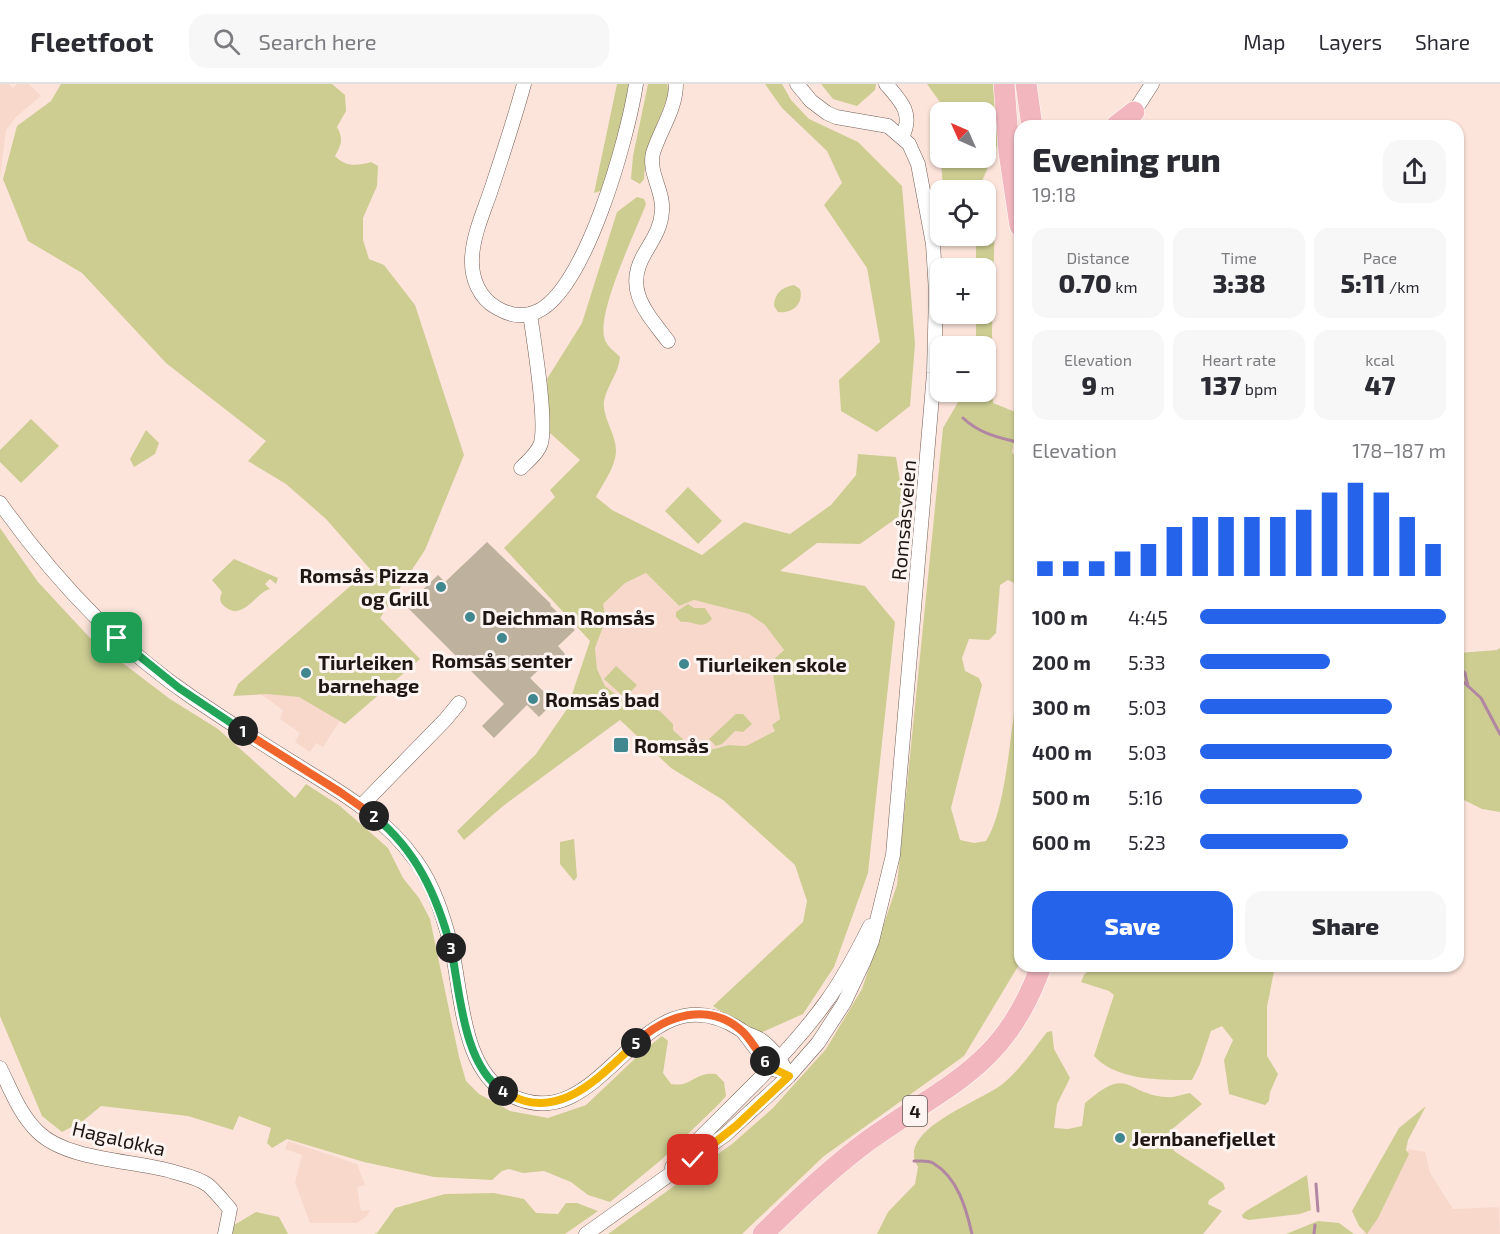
<!DOCTYPE html>
<html lang="en">
<head>
<meta charset="utf-8">
<style>
	:root { --surface:#fff; --page:#f7f7f7; --text:#2b2b33; --muted:#7c7c81; --line:#e1e1e2; --accent:#2563eb }
	body { margin:0; font-family:"Exo 2",sans-serif; background:var(--page); color:var(--text); height:100vh; display:flex; flex-direction:column; font-size:22px; white-space:nowrap }
	* { box-sizing:border-box; margin:0 }
	p { font-size:20px; color:var(--muted) }
	.icon { flex:none; width:33px; height:33px; fill:none; stroke:currentColor; stroke-width:2; stroke-linecap:round; stroke-linejoin:round }
	.map { position:relative; flex:1; overflow:hidden }
	.details { position:absolute; left:1014px; top:36px; width:450px; height:852px; display:flex; flex-direction:column; background:var(--surface); border-radius:18px; box-shadow:0 2px 4px #0004 }
	.details>* { flex:none }
	.needle { width:39px; rotate:315deg }
	.fabs { position:absolute; left:930px; top:18px; display:grid; gap:12px }
	.fabs a { display:grid; place-items:center; width:66px; height:66px; border-radius:12px; background:var(--surface); box-shadow:0 2px 4px #0004; font-size:30px }
	.pin { position:absolute; display:grid; place-items:center; width:51px; height:51px; color:#fff; margin:-26px; border-radius:12px; box-shadow:0 3px 9px #0006 }
	.km { position:absolute; width:30px; height:30px; margin:-15px; border-radius:50%; background:#222; color:#fff; font-size:16px; line-height:30px; text-align:center }
	.round { display:grid; place-items:center; flex:none; width:63px; height:63px; border-radius:18px; background:var(--page) }
	.overview { display:flex; align-items:center; justify-content:space-between; height:102px; padding:0 18px }
	h1 { font-size:33px; font-weight:800; line-height:45px }
	.figures { display:grid; grid-template-columns:repeat(3,1fr); gap:9px; height:102px; padding:6px 18px }
	.figures div { display:grid; align-content:center; border-radius:15px; background:var(--page); text-align:center }
	.figures b { font-size:26px; font-weight:800 }
	.figures small { font-size:16px; font-weight:400 }
	.figures p { font-size:16px }
	.chart { height:168px; padding:12px 18px }
	.chart p { display:flex; justify-content:space-between }
	.chart svg { width:100%; height:108px; margin-top:6px; stroke:var(--accent); stroke-width:6 }
	.button { display:flex; gap:12px; margin-top:auto; padding:12px 18px }
	.button a { flex:1; height:69px; border-radius:18px; background:var(--accent); color:#fff; font-size:24px; font-weight:800; line-height:69px; text-align:center }
	.button a+a { background:var(--page); color:var(--text) }
	ul { padding:0 18px; list-style:none; font-size:20px }
	li { display:grid; grid-template-columns:96px 72px 1fr; align-items:center; height:45px }
	li i { height:15px; border-radius:8px; background:var(--accent) }
	header { display:flex; align-items:center; gap:36px; box-sizing:border-box; height:84px; padding:0 30px; background:var(--surface); border-bottom:2px solid var(--line) }
	header strong { font-size:28px }
	nav { display:flex; gap:33px; margin-inline-start:auto; font-size:21px }
	.search { width:420px; height:54px; background:var(--page); display:flex; align-items:center; gap:15px; box-sizing:border-box; padding:0 21px; border-radius:18px; color:var(--muted); font-size:22px }
	.map>svg:first-child { display:block }
	.built { fill:#f9d8cc }
	.green { fill:#cdcd92; fill-rule:evenodd }
	.lines { fill:none; stroke-linecap:round; stroke-linejoin:round }
	.stream { stroke:#b186a2; stroke-width:3 }
	.building { fill:#beb19e }
	.minor-casing { stroke:#745f57; stroke-width:15 }
	.highway-casing { stroke:#fff; stroke-width:22 }
	.minor { stroke:#fff; stroke-width:14 }
	.highway { stroke:#f1b6be; stroke-width:21 }
	.split-1-casing { stroke:#fff; stroke-width:12 }
	.split-2-casing { stroke:#fff; stroke-width:12 }
	.split-3-casing { stroke:#fff; stroke-width:12 }
	.split-4-casing { stroke:#fff; stroke-width:12 }
	.split-5-casing { stroke:#fff; stroke-width:12 }
	.split-6-casing { stroke:#fff; stroke-width:12 }
	.split-7-casing { stroke:#fff; stroke-width:12 }
	.split-1 { stroke:#22a559; stroke-width:8 }
	.split-2 { stroke:#f0652b; stroke-width:8 }
	.split-3 { stroke:#22a559; stroke-width:8 }
	.split-4 { stroke:#22a559; stroke-width:8 }
	.split-5 { stroke:#f5b400; stroke-width:8 }
	.split-6 { stroke:#f0652b; stroke-width:8 }
	.split-7 { stroke:#f5b400; stroke-width:8 }
	.poi-dot { fill:#40878f; stroke:#fef4f1; stroke-width:2 }
	.labels { text-anchor:middle; dominant-baseline:central; stroke-width:6; stroke-linejoin:round; paint-order:stroke }
	.shield { fill:#fef4f1; stroke:#625956; stroke-width:1.5 }
	.shield-label { font-size:18px; font-weight:bold; fill:#1f1714 }
	.street-label { font-size:20px; fill:#1f1714; stroke:#fef4f1 }
	.poi-label { font-size:20px; font-weight:bold; fill:#1f1714; stroke:#fef4f1; text-anchor:start }
</style>
</head>
<body>
<header>
<strong>Fleetfoot</strong>
<div class="search"><svg class="icon" aria-label="search" viewBox="0 0 24 24"><circle cx="10" cy="10" r="6"/><path d="M15 15l6 6"/></svg>Search here</div>
<nav><a>Map</a><a>Layers</a><a>Share</a></nav>
</header>
<div class="map">
<svg width="1500" height="1150" viewBox="0 0 1500 1150">
	<rect width="100%" height="100%" fill="#fce4da"/>
	<g class="built">
		<polygon points="0,0 9,0 13,4 17,0 29,0 41,12 16,33 6,46 0,93"/>
		<polygon points="646,489 678,522 694,516 710,520 749,530 765,541 784,566 771,578 780,635 773,641 775,647 746,662 729,661 698,669 673,646 660,627 650,624 632,623 605,602 597,585 595,564 606,535 603,520 625,499"/>
		<polygon points="249,602 348,624 323,663 316,659 310,668 295,658 300,649 280,635 283,626"/>
		<polygon points="288,1057 357,1080 365,1101 357,1103 361,1127 370,1126 367,1132 357,1139 310,1139 295,1098 302,1071 285,1065"/>
		<polygon points="1409,1065 1425,1068 1430,1089 1453,1125 1499,1123 1500,1150 1363,1150"/>
	</g>
	<g class="green">
		<path d="M 61,0 L 332,0 L 345,11 L 346,27 L 337,43 C 344,55 341,61 335,72 C 345,83 357,82 371,78 L 378,82 L 377,102 L 363,134 L 363,156 L 369,175 L 384,181 L 415,221 L 464,371 L 425,466 L 380,534 L 420,575 L 345,640 L 299,613 L 267,610 L 233,612 L 238,600 L 370,485 L 326,435 L 286,400 L 248,377 L 266,357 L 166,279 L 82,189 L 28,157 L 3,95 L 17,42 L 51,17 Z"/>
		<polygon points="617,0 630,0 607,105 594,109"/>
		<polygon points="648,0 667,0 669,9 646,71 644,95 640,100 631,95 633,72"/>
		<polygon points="765,0 782,0 791,16 809,35 858,58 902,102 915,260 910,322 877,348 841,327 839,296 880,258 867,184 824,121 842,99 827,67 782,24"/>
		<polygon points="821,0 876,0 875,6 857,22 833,15"/>
		<polygon points="927,0 999,0 1003,49 978,106 943,106 941,74 986,74 986,28 947,28"/>
		<path d="M 990,103 L 995,129 L 992,249 L 993,319 L 1018,329 L 1020,350 L 1014,355 L 1012,368 L 1020,380 L 1020,556 L 1018,501 L 1008,496 L 1000,501 L 996,549 L 989,556 L 969,555 L 962,574 L 965,587 L 979,594 L 982,601 L 951,724 L 960,756 L 974,759 L 986,757 C 1004,729 1009,664 1014,630 L 1017,619 L 1020,619 L 1020,879 L 964,972 L 824,1072 L 742,1150 L 608,1150 L 732,1060 L 773,1024 L 826,965 L 862,905 L 897,801 L 943,344 L 964,308 L 986,308 L 986,262 L 976,262 L 976,230 L 986,230 L 986,184 L 976,184 L 976,152 L 986,152 L 985,106 Z"/>
		<path d="M 637,113 L 644,115 L 646,120 C 636,147 595,231 605,256 C 607,262 615,268 620,273 C 619,289 607,301 604,317 C 602,333 616,350 616,366 C 616,383 603,399 596,413 L 612,426 L 702,471 L 744,438 L 790,450 L 831,421 L 856,391 L 858,370 L 896,373 L 905,428 L 860,460 L 817,459 L 780,487 L 865,502 L 895,538 L 868,789 L 834,883 L 803,930 L 756,951 L 713,922 L 803,838 L 807,817 L 795,781 L 723,716 L 671,684 L 620,636 L 503,722 L 464,756 L 457,747 L 536,670 L 567,625 L 590,557 L 504,464 L 555,413 L 550,406 L 580,376 L 550,349 L 547,295 L 582,239 L 617,128 ZM 646,489 L 679,522 L 694,516 L 749,530 L 765,541 L 784,566 L 771,578 L 780,635 L 772,641 L 775,647 L 746,662 L 729,661 L 698,669 L 673,646 L 673,640 L 660,627 L 650,624 L 632,623 L 605,602 L 597,585 L 595,564 L 606,535 L 603,520 L 625,499 Z"/>
		<path d="M 794,201 L 800,205 C 804,220 792,230 778,228 L 774,222 C 774,210 782,203 794,201 Z"/>
		<polygon points="31,335 59,362 21,399 0,378 0,366"/>
		<polygon points="146,346 159,359 155,370 134,383 130,375"/>
		<polygon points="688,403 722,437 698,460 665,427"/>
		<path d="M 0,444 L 38,498 L 91,555 L 170,615 L 218,645 L 295,714 L 306,700 L 340,722 L 388,764 L 403,794 L 419,814 L 430,835 L 459,973 L 466,997 L 479,1010 L 510,1027 L 548,1034 L 586,1021 L 643,967 L 662,952 L 668,957 L 663,989 L 671,1000 C 691,1004 695,987 716,990 L 724,998 L 726,1012 L 720,1019 L 661,1076 L 610,1118 L 588,1111 L 571,1098 L 544,1087 L 523,1089 L 509,1085 L 502,1087 L 492,1096 L 434,1093 L 364,1078 L 287,1055 L 272,1064 L 267,1059 L 271,1044 L 239,1032 L 233,1046 L 188,1032 L 101,1022 L 83,1037 L 62,1048 L 42,1032 L 0,932 Z"/>
		<path d="M 234,475 L 278,494 L 276,500 L 270,495 L 265,500 L 270,505 C 256,508 242,540 223,521 C 219,517 220,513 222,508 L 212,496 Z"/>
		<path d="M 688,520 L 694,524 L 705,524 L 712,535 C 700,547 695,536 681,538 L 676,533 L 676,528 Z"/>
		<polygon points="1500,564 1500,728 1482,725 1458,713 1458,569 1497,566"/>
		<polygon points="616,582 637,601 625,614 604,595"/>
		<polygon points="736,630 743,630 752,640 743,648 735,647 722,660 716,662 709,655"/>
		<polygon points="574,755 577,793 574,797 560,780 560,758"/>
		<path d="M 1093,882 L 1138,882 L 1146,887 L 1152,882 L 1275,882 L 1267,923 L 1267,972 L 1278,990 L 1270,1008 L 1269,1017 L 1265,1021 L 1229,1010 L 1224,976 L 1233,956 L 1222,942 L 1211,947 L 1200,980 L 1192,996 C 1161,996 1117,997 1094,972 L 1114,911 L 1109,907 L 1081,898 L 1084,891 Z"/>
		<path d="M 1052,947 L 1054,965 L 1070,994 L 1057,1020 L 1054,1044 L 1068,1045 L 1082,1042 L 1085,1019 C 1130,980 1124,1010 1167,1013 C 1174,1014 1183,1010 1190,1009 L 1202,1020 L 1170,1047 L 1174,1067 L 1223,1099 L 1225,1105 L 1209,1116 L 1208,1120 L 1222,1127 L 1203,1150 L 877,1150 L 888,1128 L 915,1100 L 918,1083 C 894,1045 984,1017 1005,998 C 1021,984 1034,965 1047,948 Z"/>
		<polygon points="1426,1022 1408,1056 1406,1066 1409,1070 1378,1134 1367,1150 1359,1142 1352,1127 1399,1044"/>
		<polygon points="1307,1091 1311,1126 1300,1130 1249,1136 1243,1134 1242,1131 1246,1127"/>
		<polygon points="494,1109 524,1115 536,1129 558,1130 566,1119 577,1119 598,1127 565,1150 374,1150 377,1149 395,1124 445,1110"/>
		<polygon points="256,1128 279,1133 288,1150 232,1150 234,1141"/>
		<polygon points="1318,1137 1339,1139 1354,1150 1286,1150"/>
	</g>
	<g class="lines">
		<g class="stream">
			<path d="M 963,334 C 980,350 998,353 1020,359"/>
			<polyline points="1458,582 1465,589 1468,602"/>
			<polyline points="1458,593 1481,614 1500,650"/>
			<path d="M 914,1077 C 920,1077 928,1076 933,1079 C 958,1094 966,1124 972,1150"/>
			<polyline points="1316,1100 1318,1127"/>
			<polyline points="1314,1150 1315,1141"/>
		</g>
	</g>
	<polygon class="building" points="487,458 551,520 550,521 575,546 558,562 565,570 550,585 544,581 530,594 554,618 539,633 527,621 494,654 482,642 504,620 406,522 438,491 445,498"/>
	<g class="lines">
		<g class="minor-casing">
			<g id="minor">
				<path d="M 524,0 C 514,37 502,73 490,109 C 483,129 473,152 472,174 C 471,194 479,214 497,224 C 509,231 522,234 536,228 C 586,207 628,52 636,0"/>
				<path d="M 886,0 C 901,17 914,30 902,53"/>
				<polyline points="1134,28 1152,0"/>
				<path d="M 668,257 C 646,228 623,205 645,169 C 653,155 661,144 662,127 C 664,107 648,89 653,69 C 660,46 676,25 676,0"/>
				<path d="M 521,384 C 528,377 538,369 541,359 C 547,335 534,258 530,230"/>
				<path d="M 0,419 C 54,495 116,562 193,614 C 227,637 261,659 295,680 C 339,707 385,733 416,777 C 434,802 443,832 451,861 C 462,908 461,987 510,1011 C 605,1060 639,878 741,946 C 747,951 755,952 761,956 C 774,965 782,979 789,992"/>
				<polyline points="361,722 445,636 459,619"/>
				<polyline points="744,949 770,983 776,986"/>
				<path d="M 0,984 C 11,1006 20,1031 38,1048 C 68,1077 134,1076 174,1088 C 185,1091 199,1094 208,1101 C 216,1108 223,1117 230,1125 L 225,1150"/>
				<path d="M 672,1083 C 723,1028 782,979 826,918 C 843,895 857,868 870,842"/>
				<polyline points="586,1150 725,1051 789,992 818,959 844,919 864,877 872,857 893,771 934,289 936,208 933,160 918,80 909,60 888,42 836,33 827,29 811,17 797,0"/>
			</g>
		</g>
		<g class="highway-casing">
			<g id="highway">
				<polyline points="1004,0 1009,68 1020,142"/>
				<polyline points="1026,0 1032,42"/>
				<polyline points="1116,42 1134,28"/>
				<path d="M 763,1150 C 796,1117 831,1084 869,1056 C 949,999 1005,983 1041,882"/>
			</g>
		</g>
		<use href="#minor" class="minor"/>
		<use href="#highway" class="highway"/>
	</g>
	<g class="lines">
		<g class="split-1-casing">
			<polyline id="split-1" points="117,554 179,604 243,647"/>
		</g>
		<g class="split-2-casing">
			<polyline id="split-2" points="243,647 340,708 374,732"/>
		</g>
		<g class="split-3-casing">
			<path id="split-3" d="M 374,732 C 417,767 437,812 451,864"/>
		</g>
		<g class="split-4-casing">
			<path id="split-4" d="M 451,864 C 460,908 463,981 503,1007"/>
		</g>
		<g class="split-5-casing">
			<path id="split-5" d="M 503,1007 C 557,1042 599,993 636,959"/>
		</g>
		<g class="split-6-casing">
			<path id="split-6" d="M 636,959 C 665,931 709,917 742,947 C 751,955 757,968 765,977"/>
		</g>
		<g class="split-7-casing">
			<polyline id="split-7" points="693,1076 737,1041 789,992 770,983 765,977"/>
		</g>
		<use href="#split-1" class="split-1"/>
		<use href="#split-2" class="split-2"/>
		<use href="#split-3" class="split-3"/>
		<use href="#split-4" class="split-4"/>
		<use href="#split-5" class="split-5"/>
		<use href="#split-6" class="split-6"/>
		<use href="#split-7" class="split-7"/>
	</g>
	<g class="poi-dot">
		<circle cx="441" cy="503" r="6"/>
		<circle cx="470" cy="533" r="6"/>
		<circle cx="502" cy="554" r="6"/>
		<circle cx="684" cy="580" r="6"/>
		<circle cx="306" cy="589" r="6"/>
		<circle cx="533" cy="615" r="6"/>
		<rect x="613" y="653" width="16" height="16" rx="3"/>
		<circle cx="1120" cy="1054" r="6"/>
	</g>
	<g class="labels">
		<rect class="shield" x="903" y="1012" width="24" height="30" rx="4.5"/>
		<g class="shield-label">
			<text x="915" y="1027">4</text>
		</g>
		<g class="street-label">
			<text transform="translate(903 436) rotate(-85)">Romsåsveien</text>
			<text transform="translate(119 1054) rotate(13)">Hagaløkka</text>
		</g>
		<g class="poi-label">
			<text x="429" y="491" text-anchor="end">Romsås Pizza<tspan x="429" dy="23">og Grill</tspan></text>
			<text x="482" y="533">Deichman Romsås</text>
			<text x="502" y="576" text-anchor="middle">Romsås senter</text>
			<text x="318" y="578">Tiurleiken<tspan x="318" dy="23">barnehage</tspan></text>
			<text x="696" y="580">Tiurleiken skole</text>
			<text x="545" y="615">Romsås bad</text>
			<text x="634" y="661">Romsås</text>
			<text x="1132" y="1054">Jernbanefjellet</text>
		</g>
	</g>
</svg>
<div class="fabs">
<a><svg class="needle" viewBox="-14 -14 28 28"><path d="M0-13l5 13h-10z" fill="#e53935"/><path d="M0 13l5-13h-10z" fill="#7c7c81"/></svg></a>
<a><svg class="icon" aria-label="locate" viewBox="0 0 24 24"><circle cx="12" cy="12" r="6"/><path d="M12 2v4M12 18v4M2 12h4M18 12h4"/></svg></a>
<a>+</a>
<a>−</a>
</div>
<div class="pin" style="left:117px;top:554px;background:#1e9e55"><svg class="icon" aria-label="arrive" viewBox="0 0 24 24"><path d="M6 21V4h12l-3 4 3 4H6"/></svg></div>
<div class="pin" style="left:693px;top:1076px;background:#d93025"><svg class="icon" aria-label="check" viewBox="0 0 24 24"><path d="M5 12l5 5 9-10"/></svg></div>
<b class="km" style="left:243px;top:647px">1</b>
<b class="km" style="left:374px;top:732px">2</b>
<b class="km" style="left:451px;top:864px">3</b>
<b class="km" style="left:503px;top:1007px">4</b>
<b class="km" style="left:636px;top:959px">5</b>
<b class="km" style="left:765px;top:977px">6</b>
<section class="details">
<div class="overview"><div><h1>Evening run</h1><p>19:18</p></div><a class="round"><svg class="icon" aria-label="share" viewBox="0 0 24 24"><path d="M12 15V3M7 8l5-5 5 5M5 13v7h14v-7"/></svg></a></div>
<div class="figures">
<div><p>Distance</p><b>0.70<small> km</small></b></div>
<div><p>Time</p><b>3:38</b></div>
<div><p>Pace</p><b>5:11<small> /km</small></b></div>
</div>
<div class="figures">
<div><p>Elevation</p><b>9<small> m</small></b></div>
<div><p>Heart rate</p><b>137<small> bpm</small></b></div>
<div><p>kcal</p><b>47</b></div>
</div>
<div class="chart"><p><span>Elevation</span>178–187 m</p>
<svg viewBox="0 0 160 44" preserveAspectRatio="none"><path d="M5 44V38M15 44V38M25 44V38M35 44V34M45 44V31M55 44V24M65 44V20M75 44V20M85 44V20M95 44V20M105 44V17M115 44V10M125 44V6M135 44V10M145 44V20M155 44V31"/></svg>
</div>
<ul>
<li><b>100 m</b>4:45<i style="width:100%"></i></li>
<li><b>200 m</b>5:33<i style="width:53%"></i></li>
<li><b>300 m</b>5:03<i style="width:78%"></i></li>
<li><b>400 m</b>5:03<i style="width:78%"></i></li>
<li><b>500 m</b>5:16<i style="width:66%"></i></li>
<li><b>600 m</b>5:23<i style="width:60%"></i></li>
</ul>
<div class="button"><a>Save</a><a>Share</a></div>
</section>
</div>
</body>
</html>
